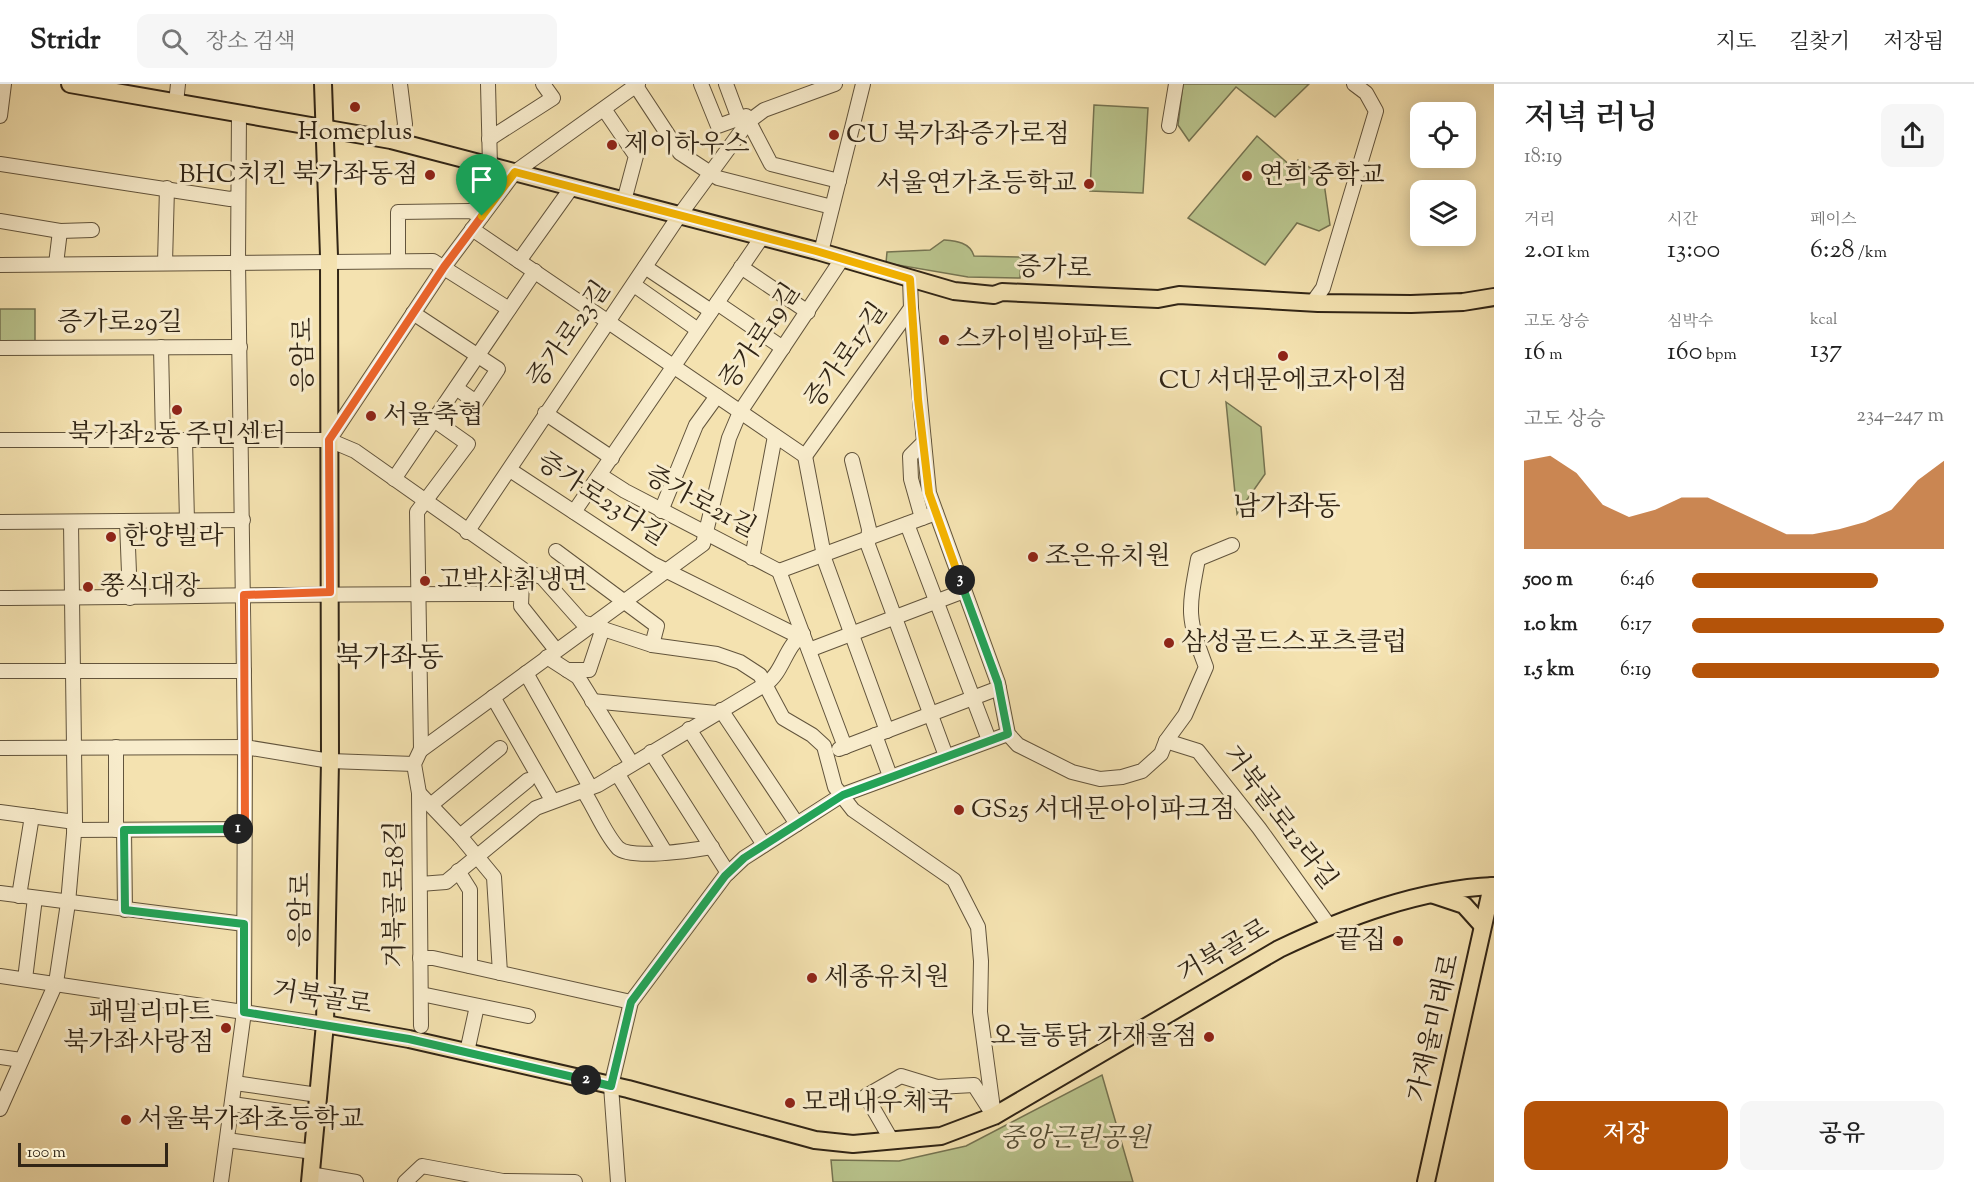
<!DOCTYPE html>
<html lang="ko">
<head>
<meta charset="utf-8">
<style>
	:root { --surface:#fff; --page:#f6f6f6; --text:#222; --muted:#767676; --line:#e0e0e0; --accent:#b45309 }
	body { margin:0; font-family:"Sorts Mill Goudy","Noto Serif KR",serif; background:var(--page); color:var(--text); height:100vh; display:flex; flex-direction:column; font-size:22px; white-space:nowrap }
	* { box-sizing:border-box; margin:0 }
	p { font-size:20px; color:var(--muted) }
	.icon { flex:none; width:33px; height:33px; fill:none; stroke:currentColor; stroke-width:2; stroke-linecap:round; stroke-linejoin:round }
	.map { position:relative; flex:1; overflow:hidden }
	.drawer { display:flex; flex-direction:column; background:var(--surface); width:480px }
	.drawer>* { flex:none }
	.controls { position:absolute; left:1410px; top:18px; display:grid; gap:12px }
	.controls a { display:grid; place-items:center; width:66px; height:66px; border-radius:12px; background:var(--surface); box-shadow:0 3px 15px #0003; font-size:30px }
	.scale { position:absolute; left:18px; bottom:15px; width:150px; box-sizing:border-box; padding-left:6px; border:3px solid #312516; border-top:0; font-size:16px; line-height:21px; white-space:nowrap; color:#312516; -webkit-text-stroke:4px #f8eccc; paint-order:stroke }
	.pin { position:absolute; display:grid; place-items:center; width:51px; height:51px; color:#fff; margin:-62px -26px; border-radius:50% 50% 50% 0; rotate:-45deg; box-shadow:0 0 6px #0007 }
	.pin .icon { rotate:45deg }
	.km { position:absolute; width:30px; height:30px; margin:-15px; border-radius:50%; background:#222; color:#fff; font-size:16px; line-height:30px; text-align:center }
	.round { display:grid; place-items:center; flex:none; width:63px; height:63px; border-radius:12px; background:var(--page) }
	.head { display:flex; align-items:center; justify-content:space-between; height:102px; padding:0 30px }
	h1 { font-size:33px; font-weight:600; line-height:45px }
	.metrics { display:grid; grid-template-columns:repeat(3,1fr); gap:9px; height:102px; padding:6px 30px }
	.metrics div { display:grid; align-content:center }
	.metrics b { font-size:26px; font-weight:600 }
	.metrics small { font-size:16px; font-weight:400 }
	.metrics p { font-size:16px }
	.chart { height:168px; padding:12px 30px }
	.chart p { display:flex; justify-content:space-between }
	.chart svg { width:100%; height:108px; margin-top:6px; fill:var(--accent); opacity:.7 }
	.primary-button { display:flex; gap:12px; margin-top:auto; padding:12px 30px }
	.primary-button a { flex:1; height:69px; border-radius:12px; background:var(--accent); color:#fff; font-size:24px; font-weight:600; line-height:69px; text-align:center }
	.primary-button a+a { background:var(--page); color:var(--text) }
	ul { padding:0 30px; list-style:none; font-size:20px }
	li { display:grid; grid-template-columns:96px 72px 1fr; align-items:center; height:45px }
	li i { height:15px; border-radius:8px; background:var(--accent) }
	header { display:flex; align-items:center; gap:36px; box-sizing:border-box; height:84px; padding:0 30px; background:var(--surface); border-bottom:2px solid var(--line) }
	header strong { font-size:28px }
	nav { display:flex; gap:33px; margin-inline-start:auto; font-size:21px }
	.search { width:420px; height:54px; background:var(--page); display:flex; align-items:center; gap:15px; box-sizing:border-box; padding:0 21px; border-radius:12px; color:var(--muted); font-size:22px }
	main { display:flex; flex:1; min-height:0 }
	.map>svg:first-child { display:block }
	.green { fill:#b9c48d; stroke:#757452; stroke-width:1.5 }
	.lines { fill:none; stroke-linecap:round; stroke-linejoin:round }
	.minor-casing { stroke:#62543c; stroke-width:16 }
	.major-casing { stroke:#312516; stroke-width:20 }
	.minor { stroke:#f8eccc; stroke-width:14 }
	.major { stroke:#f4e2b0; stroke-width:16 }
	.split-1-casing { stroke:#fff; stroke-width:12 }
	.split-2-casing { stroke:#fff; stroke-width:12 }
	.split-3-casing { stroke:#fff; stroke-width:12 }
	.split-4-casing { stroke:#fff; stroke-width:12 }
	.split-1 { stroke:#f0652b; stroke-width:8 }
	.split-2 { stroke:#22a559; stroke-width:8 }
	.split-3 { stroke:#22a559; stroke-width:8 }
	.split-4 { stroke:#f5b400; stroke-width:8 }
	.poi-dot { fill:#8f2418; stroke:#f8eccc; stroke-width:2 }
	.labels { text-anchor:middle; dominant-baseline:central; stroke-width:6; stroke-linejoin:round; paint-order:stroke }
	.poi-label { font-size:26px; fill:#312516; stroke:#f8eccc; text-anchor:start }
	.street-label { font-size:26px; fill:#312516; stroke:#f8eccc }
	.park-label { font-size:26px; font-style:italic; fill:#534d34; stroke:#f8eccc }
	.quarter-label { font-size:28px; fill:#312516; stroke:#f8eccc }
</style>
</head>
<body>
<header>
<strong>Stridr</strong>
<div class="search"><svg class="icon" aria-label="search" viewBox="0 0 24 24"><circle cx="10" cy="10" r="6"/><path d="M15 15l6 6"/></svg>장소 검색</div>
<nav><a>지도</a><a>길찾기</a><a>저장됨</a></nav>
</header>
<main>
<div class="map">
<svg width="1494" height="1098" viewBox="0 0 1494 1098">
	<rect width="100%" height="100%" fill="#f4e2b0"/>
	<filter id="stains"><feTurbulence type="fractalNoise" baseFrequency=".00333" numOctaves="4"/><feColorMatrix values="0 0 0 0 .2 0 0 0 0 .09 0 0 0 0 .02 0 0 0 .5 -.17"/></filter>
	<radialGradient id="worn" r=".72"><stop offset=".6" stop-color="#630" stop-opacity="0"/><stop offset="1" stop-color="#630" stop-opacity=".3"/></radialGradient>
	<g class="green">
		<polygon points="1183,0 1309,0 1275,33 1236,3 1189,57 1178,41"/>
		<polygon points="1094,21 1148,24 1143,109 1090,107"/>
		<polygon points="1257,52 1292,83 1298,76 1323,92 1330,141 1319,147 1297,139 1265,181 1188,134"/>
		<path d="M 944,156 C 956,157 970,158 974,172 L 1021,173 L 1020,194 L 968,193 L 886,179 L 887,168 L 930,166 Z"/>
		<rect x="0" y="225" width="35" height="32"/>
		<polygon points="1226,318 1261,343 1265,390 1237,430"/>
		<polygon points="1102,991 1133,1098 833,1098 831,1076 899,1077 966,1062"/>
	</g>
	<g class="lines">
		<g class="minor-casing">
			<g id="minor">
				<polyline points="400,0 405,40 401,58"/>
				<polyline points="488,0 490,82"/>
				<polyline points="701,0 718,42 746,32 771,80 839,97"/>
				<polyline points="726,0 739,35"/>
				<polyline points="636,2 680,69 718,94 832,123"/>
				<polyline points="176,19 178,0"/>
				<polyline points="604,25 636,72 624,117"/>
				<polyline points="0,32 4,0"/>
				<polyline points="1169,42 1176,0"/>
				<polyline points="489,55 553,14 543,0"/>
				<polyline points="0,80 230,115 238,113"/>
				<polyline points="0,137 60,147 92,146"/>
				<polyline points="472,145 805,372 911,224 910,195"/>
				<polyline points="821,168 863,0"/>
				<polyline points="398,177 398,128 470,127 482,132"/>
				<polyline points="519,177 572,103"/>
				<polyline points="165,179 167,104"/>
				<polyline points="56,180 60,147"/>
				<polyline points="0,181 433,177 509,225"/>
				<polyline points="645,183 711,227"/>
				<polyline points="741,183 808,228"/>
				<polyline points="634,201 698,246"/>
				<polyline points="1313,218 1323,204 1376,27 1366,9 1354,0"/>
				<polyline points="717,219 783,264"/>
				<path d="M 911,224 L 929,409 L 998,599 L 1008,650 L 1018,661 L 1072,688 L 1100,695 L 1122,693 L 1142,687 L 1161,670 L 1166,657 L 1185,631 L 1206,583 C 1187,533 1188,528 1198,475 L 1232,461"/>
				<polyline points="413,229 498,285 476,318 456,304"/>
				<polyline points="161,263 163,356"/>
				<polyline points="0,264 240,263"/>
				<polyline points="545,329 612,374"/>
				<polyline points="0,356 329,356 355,367 528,489 542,493 582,538 652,561 717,570 740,578 760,591 783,634 812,651 824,662 835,703 853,726 954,796 978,843 981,877 980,928 994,1032"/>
				<polyline points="185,356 187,437"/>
				<polyline points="329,356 444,183 515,88 638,0"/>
				<polyline points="805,372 825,477 887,647"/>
				<polyline points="852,376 869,445 868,461 946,672"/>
				<polyline points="510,386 653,480 794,550 803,550"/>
				<polyline points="600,391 625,407 779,487"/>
				<polyline points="394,395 535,187"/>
				<polyline points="661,427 696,341 717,312"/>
				<polyline points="574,428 762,153"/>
				<polyline points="922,434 911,395 910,372 924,358"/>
				<polyline points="0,438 243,436"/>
				<polyline points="127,438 130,514"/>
				<polyline points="907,440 989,656"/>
				<polyline points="467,448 679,132 748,38 764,26 835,0"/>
				<polyline points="556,467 657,542 652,561"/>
				<polyline points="752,474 775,352"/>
				<polyline points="779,487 845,663"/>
				<polyline points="779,487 936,429"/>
				<polyline points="528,489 522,496 521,522 556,566"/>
				<path d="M 0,514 C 174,513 347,509 520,510"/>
				<polyline points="809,566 964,507"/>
				<polyline points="547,573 578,593 632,680"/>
				<polyline points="567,586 589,586 603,544"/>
				<polyline points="0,587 244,587"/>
				<path d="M 526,589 L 589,701 L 586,711 C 596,727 605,750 618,764 C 631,776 694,766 712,763"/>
				<polyline points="493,613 552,716"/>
				<polyline points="592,617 716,629"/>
				<polyline points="721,626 797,740"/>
				<polyline points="689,645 764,761"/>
				<polyline points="875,651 890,692"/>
				<polyline points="1166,657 1198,667 1259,744 1330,843"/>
				<polyline points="0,664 245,663 330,677 414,680"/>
				<polyline points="839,665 999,604"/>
				<polyline points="421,666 703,460 729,354 740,328 842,175"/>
				<polyline points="651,668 728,789"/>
				<polyline points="617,689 665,768"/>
				<polyline points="419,709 460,752 494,793 500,889"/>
				<polyline points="432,720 500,664"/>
				<polyline points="0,728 75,738"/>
				<polyline points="74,746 245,745"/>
				<polyline points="116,746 116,663"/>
				<polyline points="124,746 125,826"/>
				<polyline points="460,752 528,696"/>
				<polyline points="458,787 470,806 470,882"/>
				<path d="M 420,800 L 446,798 L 536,724 L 598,701 L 766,600 C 783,588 785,563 803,550"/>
				<polyline points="0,809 244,840"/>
				<polyline points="19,812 32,732"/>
				<polyline points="420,874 433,874 631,918"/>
				<polyline points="0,892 325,940"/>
				<polyline points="25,895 35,814"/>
				<polyline points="421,910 528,932"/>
				<polyline points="421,942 419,709 414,680 421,665 417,428 468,360 434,336"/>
				<polyline points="467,968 477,922"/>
				<polyline points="0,973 21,976"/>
				<polyline points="235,999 318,1011"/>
				<polyline points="232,1020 316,1032"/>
				<polyline points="0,1025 56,899 68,819 75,738 71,439"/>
				<polyline points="227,1056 313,1068"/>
				<polyline points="892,1057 866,1012 901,992 937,1003 974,1001 990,1026"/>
				<polyline points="310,1090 356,1098"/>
				<polyline points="221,1098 244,928 245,663 238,178 239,29"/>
				<polyline points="405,1098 422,1082 503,1097 575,1098"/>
				<polyline points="618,1098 611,1002 631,918 725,792 744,774 842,711 1008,650"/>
			</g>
		</g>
		<g class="major-casing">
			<g id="major">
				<polyline points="70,0 391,56 817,167 954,207 994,211 1002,208 1158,215 1179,211 1318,219 1411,220 1463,218 1494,213"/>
				<polyline points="1434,811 1464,821 1482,841"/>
				<path d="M 325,940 L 409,955 L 628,1005 L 815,1056 L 853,1060 L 941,1052 L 994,1032 L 1279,865 C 1346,833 1420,805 1494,802"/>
				<polyline points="310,1098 325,940 330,677 329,172 323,0"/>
				<polyline points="1426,1098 1492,802"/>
			</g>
		</g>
		<use href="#minor" class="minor"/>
		<use href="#major" class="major"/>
	</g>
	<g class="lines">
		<g class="split-1-casing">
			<polyline id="split-1" points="238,745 245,745 244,511 330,508 329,356 444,183 482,132"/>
		</g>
		<g class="split-2-casing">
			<polyline id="split-2" points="238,745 124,746 125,826 244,840 244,928 409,955 586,996"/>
		</g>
		<g class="split-3-casing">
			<polyline id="split-3" points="586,996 611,1002 631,918 725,792 744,774 843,711 1008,650 998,599 960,496"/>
		</g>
		<g class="split-4-casing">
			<polyline id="split-4" points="482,132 515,88 816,167 910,195 918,315 929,409 960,496"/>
		</g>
		<use href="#split-1" class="split-1"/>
		<use href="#split-2" class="split-2"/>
		<use href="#split-3" class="split-3"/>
		<use href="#split-4" class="split-4"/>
	</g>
	<g class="poi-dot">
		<circle cx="355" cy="23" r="6"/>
		<circle cx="834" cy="51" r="6"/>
		<circle cx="612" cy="61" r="6"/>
		<circle cx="430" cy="91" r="6"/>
		<circle cx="1247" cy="92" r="6"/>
		<circle cx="1089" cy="100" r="6"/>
		<circle cx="944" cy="256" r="6"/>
		<circle cx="1283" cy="272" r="6"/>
		<circle cx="177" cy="326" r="6"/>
		<circle cx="371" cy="332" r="6"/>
		<circle cx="111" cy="453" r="6"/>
		<circle cx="1033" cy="473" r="6"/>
		<circle cx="425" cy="497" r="6"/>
		<circle cx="88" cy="503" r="6"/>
		<circle cx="1169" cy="559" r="6"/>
		<circle cx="959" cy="726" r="6"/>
		<circle cx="1398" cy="857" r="6"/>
		<circle cx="812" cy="894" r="6"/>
		<circle cx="226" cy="944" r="6"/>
		<circle cx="1209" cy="953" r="6"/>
		<circle cx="790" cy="1019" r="6"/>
		<circle cx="126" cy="1036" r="6"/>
	</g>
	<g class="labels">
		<g class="poi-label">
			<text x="355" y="48" text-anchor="middle">Homeplus</text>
			<text x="846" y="51">CU 북가좌증가로점</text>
			<text x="624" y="61">제이하우스</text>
			<text x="418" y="91" text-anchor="end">BHC치킨 북가좌동점</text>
			<text x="1259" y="92">연희중학교</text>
			<text x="1077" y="100" text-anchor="end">서울연가초등학교</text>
			<text x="956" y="256">스카이빌아파트</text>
			<text x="1283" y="297" text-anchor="middle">CU 서대문에코자이점</text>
			<text x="383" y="332">서울축협</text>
			<text x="177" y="351" text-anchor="middle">북가좌2동 주민센터</text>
			<text x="123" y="453">한양빌라</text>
			<text x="1045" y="473">조은유치원</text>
			<text x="437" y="497">고박사칡냉면</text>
			<text x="100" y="503">쭝식대장</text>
			<text x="1181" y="559">삼성골드스포츠클럽</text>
			<text x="971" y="726">GS25 서대문아이파크점</text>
			<text x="1386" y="857" text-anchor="end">끝집</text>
			<text x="824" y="894">세종유치원</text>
			<text x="214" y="929" text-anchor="end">패밀리마트<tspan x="214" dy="30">북가좌사랑점</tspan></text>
			<text x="1197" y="953" text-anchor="end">오늘통닭 가재울점</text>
			<text x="802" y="1019">모래내우체국</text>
			<text x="138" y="1036">서울북가좌초등학교</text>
		</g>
		<g class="street-label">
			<text transform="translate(1054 185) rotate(2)">증가로</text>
			<text x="120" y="239">증가로29길</text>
			<text transform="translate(570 251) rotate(-55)">증가로23길</text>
			<text transform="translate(761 253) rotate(-56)">증가로19길</text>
			<text transform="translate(304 271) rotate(-90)">응암로</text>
			<text transform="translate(847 272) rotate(-55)">증가로17길</text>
			<text transform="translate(601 416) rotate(33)">증가로23다길</text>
			<text transform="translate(700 419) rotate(28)">증가로21길</text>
			<text transform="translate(1279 734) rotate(53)">거북골로12라길</text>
			<text transform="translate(396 810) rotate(-90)">거북골로18길</text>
			<text transform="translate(302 826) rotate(-89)">응암로</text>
			<text transform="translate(1224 868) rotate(-30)">거북골로</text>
			<text transform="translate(322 915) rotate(9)">거북골로</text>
			<text transform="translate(1435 944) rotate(-77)">가재울미래로</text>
		</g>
		<g class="park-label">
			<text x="1075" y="1055">중앙근린공원</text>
		</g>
		<g class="quarter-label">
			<text x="1287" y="424">남가좌동</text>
			<text x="390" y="575">북가좌동</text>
		</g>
	</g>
	<rect width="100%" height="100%" filter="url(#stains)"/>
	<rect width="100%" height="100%" fill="url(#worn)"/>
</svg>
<div class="controls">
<a><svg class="icon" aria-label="locate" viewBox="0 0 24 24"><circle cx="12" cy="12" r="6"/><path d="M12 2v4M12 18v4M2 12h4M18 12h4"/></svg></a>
<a><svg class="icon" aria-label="layers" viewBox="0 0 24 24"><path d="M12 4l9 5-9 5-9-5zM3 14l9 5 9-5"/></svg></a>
</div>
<div class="scale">100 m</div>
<div class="pin" style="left:482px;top:132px;background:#1e9e55"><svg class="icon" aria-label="arrive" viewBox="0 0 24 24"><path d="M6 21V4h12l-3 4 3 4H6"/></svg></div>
<b class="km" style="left:238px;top:745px">1</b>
<b class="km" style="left:586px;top:996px">2</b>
<b class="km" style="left:960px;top:496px">3</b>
</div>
<section class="drawer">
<div class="head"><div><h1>저녁 러닝</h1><p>18:19</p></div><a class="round"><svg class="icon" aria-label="share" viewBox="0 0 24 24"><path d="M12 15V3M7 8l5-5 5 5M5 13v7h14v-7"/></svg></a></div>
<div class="metrics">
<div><p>거리</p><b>2.01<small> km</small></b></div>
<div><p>시간</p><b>13:00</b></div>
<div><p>페이스</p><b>6:28<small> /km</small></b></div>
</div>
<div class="metrics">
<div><p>고도 상승</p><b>16<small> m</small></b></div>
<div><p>심박수</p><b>160<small> bpm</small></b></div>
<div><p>kcal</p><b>137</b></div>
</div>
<div class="chart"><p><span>고도 상승</span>234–247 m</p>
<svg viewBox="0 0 160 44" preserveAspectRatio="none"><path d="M0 44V8L10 6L20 13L30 26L40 31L50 28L60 23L70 23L80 28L90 33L100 38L110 38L120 36L130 33L140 28L150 16L160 8V44z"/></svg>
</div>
<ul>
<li><b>500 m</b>6:46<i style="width:74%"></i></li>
<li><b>1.0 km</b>6:17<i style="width:100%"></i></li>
<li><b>1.5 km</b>6:19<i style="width:98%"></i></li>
</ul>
<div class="primary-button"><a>저장</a><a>공유</a></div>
</section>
</main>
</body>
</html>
